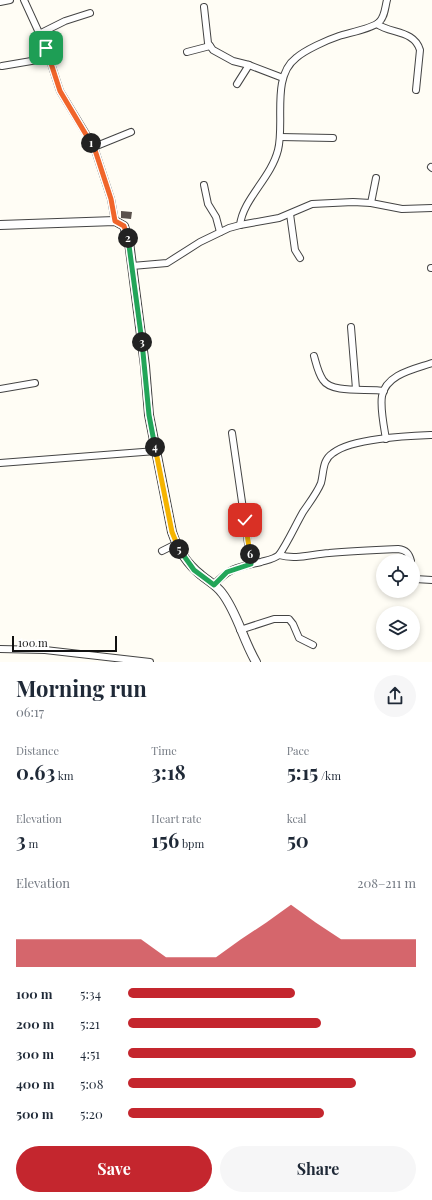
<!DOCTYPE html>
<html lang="en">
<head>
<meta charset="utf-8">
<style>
	:root { --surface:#fff; --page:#f6f6f7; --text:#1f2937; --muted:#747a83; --accent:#c4262e }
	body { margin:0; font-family:"Playfair Display",serif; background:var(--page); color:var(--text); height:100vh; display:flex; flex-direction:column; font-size:15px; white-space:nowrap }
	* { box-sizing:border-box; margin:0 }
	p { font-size:13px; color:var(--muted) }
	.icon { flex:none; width:22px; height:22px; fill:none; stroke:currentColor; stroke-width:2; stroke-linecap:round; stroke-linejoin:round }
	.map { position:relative; height:662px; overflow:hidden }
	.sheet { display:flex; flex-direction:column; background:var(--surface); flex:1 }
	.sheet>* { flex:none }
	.tools { position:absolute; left:376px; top:554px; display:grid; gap:8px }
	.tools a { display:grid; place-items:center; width:44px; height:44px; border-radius:50%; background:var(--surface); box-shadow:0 2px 6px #0003; font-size:20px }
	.scale { position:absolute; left:12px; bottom:10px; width:105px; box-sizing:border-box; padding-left:4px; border:2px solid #111; border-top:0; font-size:11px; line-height:14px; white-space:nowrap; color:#111; -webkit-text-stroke:3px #fff; paint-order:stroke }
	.pin { position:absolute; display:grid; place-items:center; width:34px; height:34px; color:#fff; margin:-17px; border-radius:8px; box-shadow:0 2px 6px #0006 }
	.km { position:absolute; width:20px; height:20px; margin:-10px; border-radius:50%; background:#222; color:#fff; font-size:11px; line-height:20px; text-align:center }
	.round { display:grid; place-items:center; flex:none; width:42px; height:42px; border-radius:21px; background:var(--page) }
	.overview { display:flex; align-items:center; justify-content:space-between; height:68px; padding:0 16px }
	h1 { font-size:22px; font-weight:700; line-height:30px }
	.figures { display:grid; grid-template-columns:repeat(3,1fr); gap:6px; height:68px; padding:4px 16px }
	.figures div { display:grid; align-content:center }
	.figures b { font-size:20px; font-weight:700 }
	.figures small { font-size:11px; font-weight:400 }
	.figures p { font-size:11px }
	.chart { height:112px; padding:8px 16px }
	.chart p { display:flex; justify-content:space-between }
	.chart svg { width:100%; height:72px; margin-top:4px; fill:var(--accent); opacity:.7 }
	.cta { display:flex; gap:8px; margin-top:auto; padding:8px 16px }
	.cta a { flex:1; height:46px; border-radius:24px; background:var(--accent); color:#fff; font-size:16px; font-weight:700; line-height:46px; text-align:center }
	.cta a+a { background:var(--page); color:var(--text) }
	ul { padding:0 16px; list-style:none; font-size:13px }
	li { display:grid; grid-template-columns:64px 48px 1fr; align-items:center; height:30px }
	li i { height:10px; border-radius:5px; background:var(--accent) }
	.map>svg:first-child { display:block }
	.building { fill:#5a524d }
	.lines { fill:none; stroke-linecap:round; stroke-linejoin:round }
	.minor-casing { stroke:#444; stroke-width:8 }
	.tertiary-casing { stroke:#444; stroke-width:10 }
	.minor { stroke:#fff; stroke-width:6 }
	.tertiary { stroke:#fff; stroke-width:8 }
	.split-1-casing { stroke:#fff; stroke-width:8 }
	.split-2-casing { stroke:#fff; stroke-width:8 }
	.split-3-casing { stroke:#fff; stroke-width:8 }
	.split-4-casing { stroke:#fff; stroke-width:8 }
	.split-5-casing { stroke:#fff; stroke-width:8 }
	.split-6-casing { stroke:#fff; stroke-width:8 }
	.split-7-casing { stroke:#fff; stroke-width:8 }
	.split-1 { stroke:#f0652b; stroke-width:5 }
	.split-2 { stroke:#f0652b; stroke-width:5 }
	.split-3 { stroke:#22a559; stroke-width:5 }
	.split-4 { stroke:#22a559; stroke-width:5 }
	.split-5 { stroke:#f5b400; stroke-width:5 }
	.split-6 { stroke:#22a559; stroke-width:5 }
	.split-7 { stroke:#f5b400; stroke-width:5 }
</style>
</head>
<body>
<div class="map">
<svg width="432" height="662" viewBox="0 0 432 662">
	<rect width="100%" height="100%" fill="#fffdf5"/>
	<polygon class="building" points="121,211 132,212 131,219 121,218"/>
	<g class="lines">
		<g class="minor-casing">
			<g id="minor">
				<polyline points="24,0 46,48 60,91 94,147 111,199 115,221"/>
				<polyline points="0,2 10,0"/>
				<polyline points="204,7 208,43 213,50 233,61 249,65 283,78"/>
				<path d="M 377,24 C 391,34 414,30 420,50 L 416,90"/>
				<polyline points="39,34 65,21 90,13"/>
				<polyline points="187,52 210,46"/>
				<polyline points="2,66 49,58"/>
				<polyline points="237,84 249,65"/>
				<polyline points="280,137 333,138"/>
				<polyline points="94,147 131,132"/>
				<polyline points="431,167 432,168"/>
				<polyline points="204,185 208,204 216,217 220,232"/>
				<polyline points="371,203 376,178"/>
				<polyline points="290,214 295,250 300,258"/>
				<path d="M 240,225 C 243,199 271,178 278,150 C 285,123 271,77 296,58 C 305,50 327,40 339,36 C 348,33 374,28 379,22 C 385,17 385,7 387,0"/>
				<polyline points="132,266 167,263 200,242 229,228 240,225 279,218 312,204 353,202 371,203 402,209 432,208"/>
				<polyline points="431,268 432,268"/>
				<polyline points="351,327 356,389"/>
				<path d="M 314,356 C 316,363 318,373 323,380 C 332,394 368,388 384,391"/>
				<polyline points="0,389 35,383"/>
				<polyline points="232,433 251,564"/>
				<path d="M 386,439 C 384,427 380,408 382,396 C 386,374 415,369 432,363"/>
				<polyline points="0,463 156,451"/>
				<polyline points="162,551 176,544"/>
				<path d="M 279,555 C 296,560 312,554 329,553 C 352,551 375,550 398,549 C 406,550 409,553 411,561"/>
				<polyline points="413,576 415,579 432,580"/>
				<path d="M 214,585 C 230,567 239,567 261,562 C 268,560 274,559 279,555 C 288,542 295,526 303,512 C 309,503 317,493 321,483 C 324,472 322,460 333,453 C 352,438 408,436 432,435"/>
				<polyline points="240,630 274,619 289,619 293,624 299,638 313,645"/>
				<polyline points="0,649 45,650 150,662"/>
			</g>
		</g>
		<g class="tertiary-casing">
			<path id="tertiary" d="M 0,225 L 115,221 L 124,226 L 129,242 L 145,366 L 149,415 L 172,532 C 178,550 186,563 201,575 C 208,581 216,585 222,593 C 237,612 243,640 256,662"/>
		</g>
		<use href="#minor" class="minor"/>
		<use href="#tertiary" class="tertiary"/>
	</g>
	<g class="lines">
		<g class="split-1-casing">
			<polyline id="split-1" points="46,48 60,91 91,143"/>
		</g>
		<g class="split-2-casing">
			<polyline id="split-2" points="91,143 94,147 111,199 115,221 124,226 128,238"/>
		</g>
		<g class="split-3-casing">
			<polyline id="split-3" points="128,238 142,342"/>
		</g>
		<g class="split-4-casing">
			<polyline id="split-4" points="142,342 149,415 155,447"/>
		</g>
		<g class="split-5-casing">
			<polyline id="split-5" points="155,447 172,532 179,549"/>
		</g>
		<g class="split-6-casing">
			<polyline id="split-6" points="179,549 194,570 214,585 227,572 251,564 250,554"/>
		</g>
		<g class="split-7-casing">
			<polyline id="split-7" points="245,520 250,554"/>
		</g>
		<use href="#split-1" class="split-1"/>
		<use href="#split-2" class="split-2"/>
		<use href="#split-3" class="split-3"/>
		<use href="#split-4" class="split-4"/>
		<use href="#split-5" class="split-5"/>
		<use href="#split-6" class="split-6"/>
		<use href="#split-7" class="split-7"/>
	</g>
</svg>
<div class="tools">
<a><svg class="icon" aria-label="locate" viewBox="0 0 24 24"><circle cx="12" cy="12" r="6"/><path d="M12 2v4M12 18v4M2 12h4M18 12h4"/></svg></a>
<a><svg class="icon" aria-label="layers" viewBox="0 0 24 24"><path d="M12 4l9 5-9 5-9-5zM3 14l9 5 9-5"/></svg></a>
</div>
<div class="scale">100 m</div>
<div class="pin" style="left:46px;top:48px;background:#1e9e55"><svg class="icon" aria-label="arrive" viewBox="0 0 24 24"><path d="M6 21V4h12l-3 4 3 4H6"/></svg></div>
<div class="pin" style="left:245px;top:520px;background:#d93025"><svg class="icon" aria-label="check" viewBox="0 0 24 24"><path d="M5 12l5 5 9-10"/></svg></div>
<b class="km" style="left:91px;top:143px">1</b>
<b class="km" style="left:128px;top:238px">2</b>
<b class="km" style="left:142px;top:342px">3</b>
<b class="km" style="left:155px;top:447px">4</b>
<b class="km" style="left:179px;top:549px">5</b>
<b class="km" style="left:250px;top:554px">6</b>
</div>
<section class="sheet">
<div class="overview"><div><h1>Morning run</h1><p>06:17</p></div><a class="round"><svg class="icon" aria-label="share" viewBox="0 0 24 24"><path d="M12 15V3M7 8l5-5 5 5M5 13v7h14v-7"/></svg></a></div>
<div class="figures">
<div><p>Distance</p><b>0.63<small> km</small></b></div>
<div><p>Time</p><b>3:18</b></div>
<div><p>Pace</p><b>5:15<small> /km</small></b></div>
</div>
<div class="figures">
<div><p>Elevation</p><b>3<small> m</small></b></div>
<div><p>Heart rate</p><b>156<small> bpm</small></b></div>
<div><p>kcal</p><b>50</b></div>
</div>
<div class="chart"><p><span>Elevation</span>208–211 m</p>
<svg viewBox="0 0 160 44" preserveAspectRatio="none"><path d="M0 44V27L10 27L20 27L30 27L40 27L50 27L60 38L70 38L80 38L90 27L100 17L110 6L120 17L130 27L140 27L150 27L160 27V44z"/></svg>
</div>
<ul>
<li><b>100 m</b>5:34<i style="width:58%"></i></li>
<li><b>200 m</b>5:21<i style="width:67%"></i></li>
<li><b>300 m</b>4:51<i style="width:100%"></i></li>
<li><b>400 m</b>5:08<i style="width:79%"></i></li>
<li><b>500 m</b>5:20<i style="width:68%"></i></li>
</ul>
<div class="cta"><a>Save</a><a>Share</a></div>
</section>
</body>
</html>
